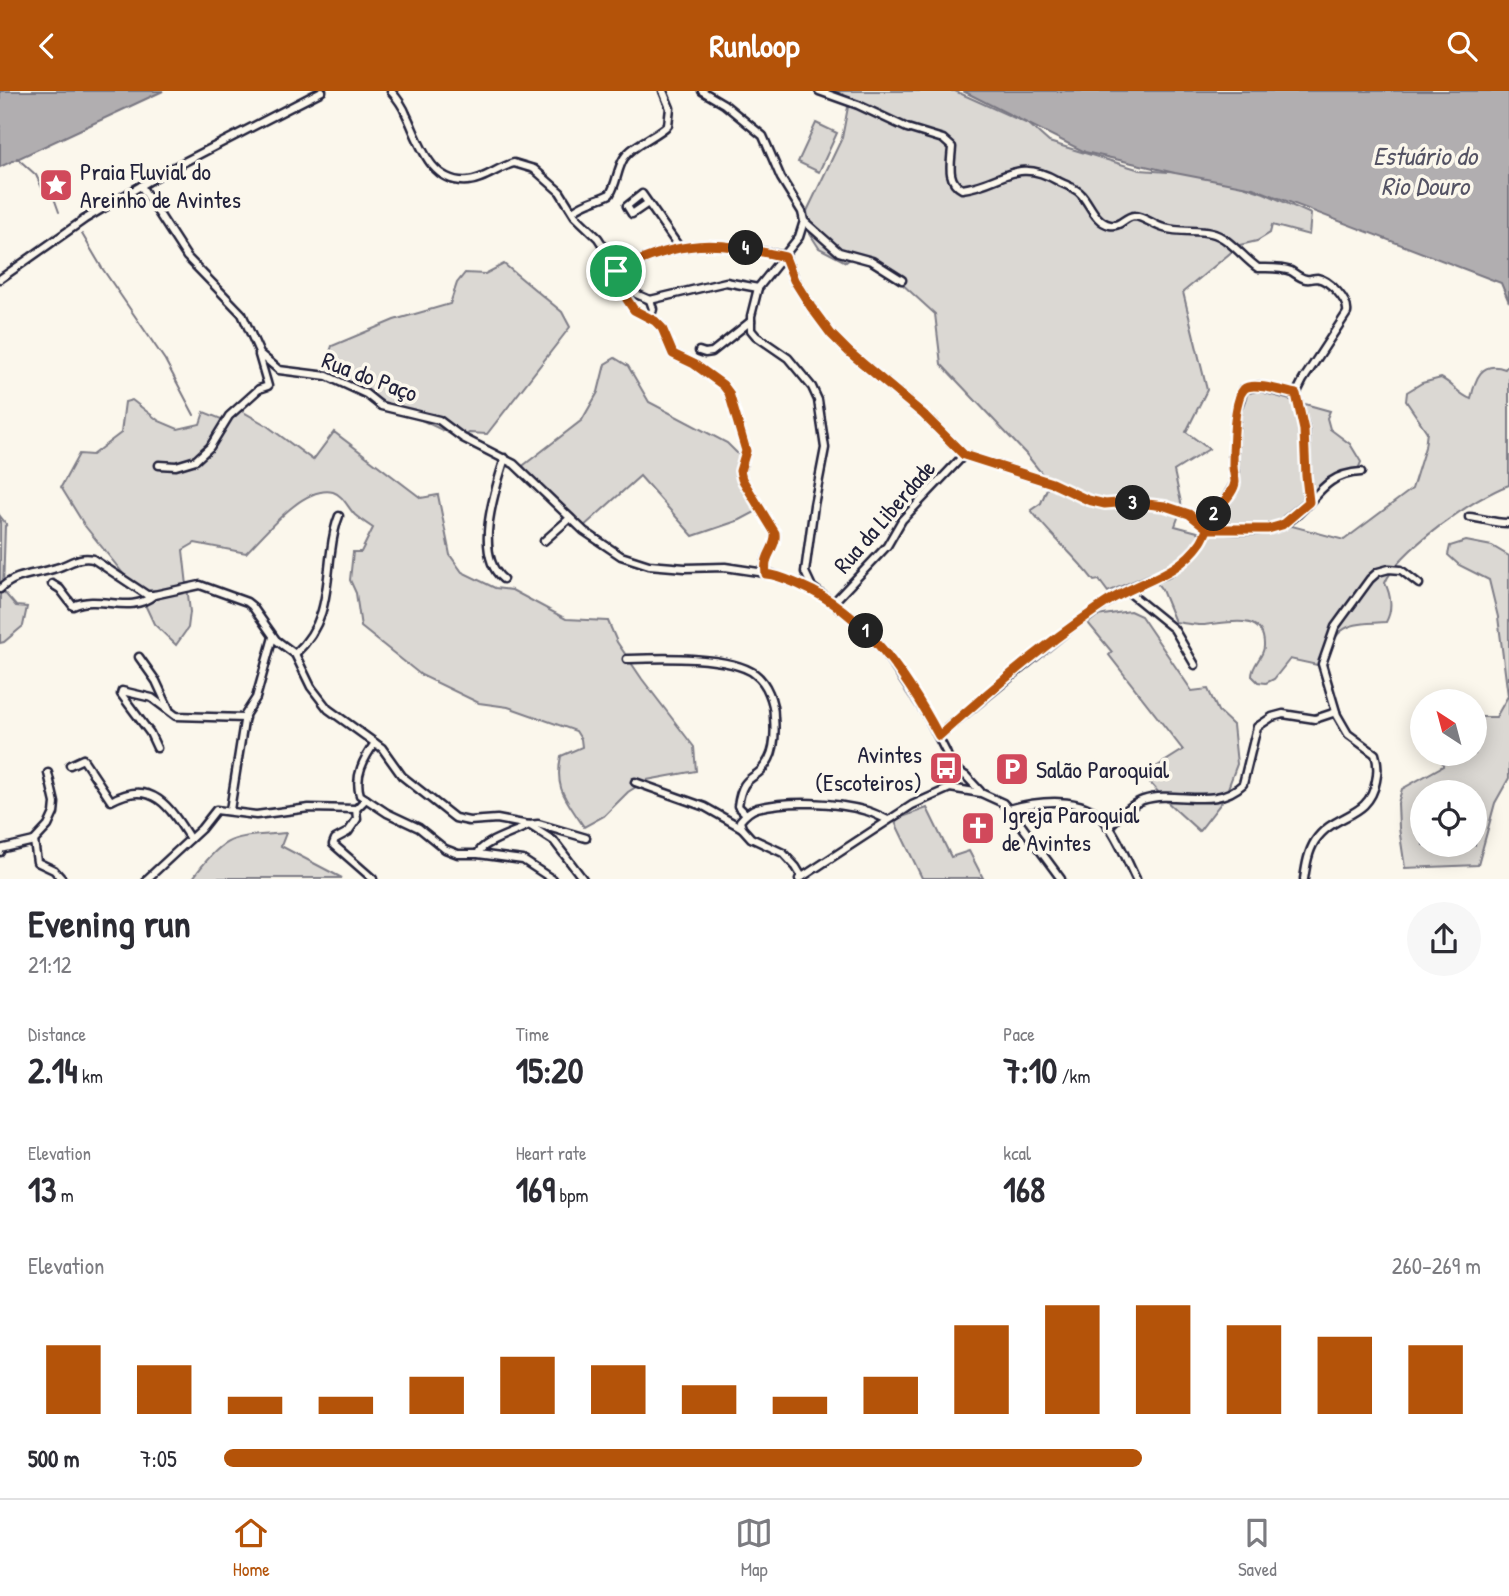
<!DOCTYPE html>
<html lang="en">
<head>
<meta charset="utf-8">
<style>
	:root { --surface:#fff; --page:#f7f7f7; --text:#2b2b33; --muted:#7c7c81; --line:#e1e1e2; --accent:#b45309 }
	body { margin:0; font-family:"Patrick Hand",sans-serif; background:var(--page); color:var(--text); height:100vh; display:flex; flex-direction:column; font-size:26px; white-space:nowrap }
	* { box-sizing:border-box; margin:0 }
	p { font-size:23px; color:var(--muted) }
	.icon { flex:none; width:38px; height:38px; fill:none; stroke:currentColor; stroke-width:2; stroke-linecap:round; stroke-linejoin:round }
	.map { position:relative; height:788px; overflow:hidden }
	.details { display:flex; flex-direction:column; background:var(--surface); flex:1 }
	.details>* { flex:none }
	.needle { width:46px; rotate:324deg }
	.tools { position:absolute; left:1410px; top:598px; display:grid; gap:14px }
	.tools a { display:grid; place-items:center; width:77px; height:77px; border-radius:50%; background:var(--surface); box-shadow:0 4px 18px #0003; font-size:35px }
	.pin { position:absolute; display:grid; place-items:center; width:60px; height:60px; color:#fff; margin:-30px; border:4px solid #fff; border-radius:50%; box-shadow:0 2px 7px #0007 }
	.km { position:absolute; width:35px; height:35px; margin:-18px; border-radius:50%; background:#222; color:#fff; font-size:19px; line-height:35px; text-align:center }
	.round { display:grid; place-items:center; flex:none; width:74px; height:74px; border-radius:37px; background:var(--page) }
	.head { display:flex; align-items:center; justify-content:space-between; height:119px; padding:0 28px }
	h1 { font-size:38px; font-weight:800; line-height:52px }
	.metrics { display:grid; grid-template-columns:repeat(3,1fr); gap:10px; height:119px; padding:7px 28px }
	.metrics div { display:grid; align-content:center }
	.metrics b { font-size:35px; font-weight:800 }
	.metrics small { font-size:19px; font-weight:400 }
	.metrics p { font-size:19px }
	.chart { height:196px; padding:14px 28px }
	.chart p { display:flex; justify-content:space-between }
	.chart svg { width:100%; height:126px; margin-top:7px; stroke:var(--accent); stroke-width:6 }
	ul { padding:0 28px; list-style:none; font-size:23px }
	li { display:grid; grid-template-columns:112px 84px 1fr; align-items:center; height:52px }
	li i { height:18px; border-radius:9px; background:var(--accent) }
	header { display:flex; justify-content:space-between; align-items:center; height:91px; padding:0 28px; background:var(--accent); color:#fff; font-size:32px; font-weight:800 }
	.tab-bar { display:flex; justify-content:space-around; align-items:center; height:98px; border-top:2px solid var(--line); background:var(--surface); font-size:19px; color:var(--muted) }
	.tab-bar a { display:grid; justify-items:center; gap:4px }
	.tab-bar .on { color:var(--accent) }
	.map>svg:first-child { display:block }
	.green { fill:#dbd8d3; stroke:#7e7d87; stroke-width:2; fill-rule:evenodd }
	.water { fill:#b1aeb0; stroke:#787681; stroke-width:2 }
	.lines { fill:none; stroke-linecap:round; stroke-linejoin:round }
	.stream { stroke:#787681; stroke-width:2 }
	.minor-casing { stroke:#22223b; stroke-width:11 }
	.minor { stroke:#fbf7ec; stroke-width:6 }
	.route-casing { stroke:#fff; stroke-width:14 }
	.route { stroke:#b45309; stroke-width:9 }
	.labels { text-anchor:middle; dominant-baseline:central; stroke-width:7; stroke-linejoin:round; paint-order:stroke }
	.poi-label { font-size:24px; fill:#22223b; stroke:#fbf7ec; text-anchor:start }
	.street-label { font-size:24px; fill:#22223b; stroke:#fbf7ec }
	.water-label { font-size:26px; font-style:italic; fill:#545364; stroke:#fbf7ec }
</style>
</head>
<body>
<header><svg class="icon" aria-label="back" viewBox="0 0 24 24"><path d="M15 5l-7 7 7 7"/></svg>Runloop<svg class="icon" aria-label="search" viewBox="0 0 24 24"><circle cx="10" cy="10" r="6"/><path d="M15 15l6 6"/></svg></header>
<div class="map">
<svg width="1509" height="788" viewBox="0 0 1509 788">
	<rect width="100%" height="100%" fill="#fbf7ec"/>
	<filter id="ink" filterUnits="userSpaceOnUse"><feTurbulence type="fractalNoise" baseFrequency=".0143" numOctaves="2"/><feDisplacementMap in="SourceGraphic" scale="14" xChannelSelector="R" yChannelSelector="G"/><feConvolveMatrix kernelMatrix="1 2 1 2 8 2 1 2 1" color-interpolation-filters="sRGB"/></filter>
	<g filter="url(#ink)">
		<g class="green">
			<path d="M 836,0 L 955,0 L 1030,34 L 1049,51 L 1140,79 L 1210,84 L 1264,102 L 1311,123 L 1309,144 L 1272,134 L 1270,142 L 1257,150 L 1240,154 L 1183,201 L 1207,299 L 1186,341 L 1209,358 L 1174,380 L 1182,416 L 1175,435 L 1209,444 L 1238,400 L 1234,311 L 1247,297 L 1330,320 L 1327,327 L 1330,338 L 1350,353 L 1361,371 L 1357,381 C 1325,385 1307,406 1283,425 L 1288,434 L 1344,449 L 1412,398 L 1425,356 L 1427,341 L 1406,310 L 1407,301 L 1422,292 L 1441,287 C 1453,293 1459,304 1471,308 C 1475,288 1481,269 1505,278 L 1509,272 L 1509,394 C 1475,406 1399,459 1385,492 C 1391,504 1393,519 1386,531 C 1349,533 1336,532 1324,571 L 1317,574 L 1290,568 L 1274,588 L 1266,592 L 1258,591 L 1252,585 C 1252,573 1264,566 1264,555 C 1265,519 1224,533 1202,534 C 1193,534 1184,532 1175,531 L 1162,499 L 1150,483 L 1108,501 L 1099,489 L 1094,490 C 1075,464 1050,445 1031,419 L 1041,412 L 1048,395 L 1043,384 L 1026,363 L 941,273 L 935,223 L 901,192 L 854,165 L 846,171 L 819,157 L 810,143 L 807,120 L 842,47 L 849,11 Z"/>
			<polygon points="816,32 837,42 819,81 798,71"/>
			<polygon points="504,173 562,221 570,236 487,343 469,342 461,348 323,282 332,255 394,229 450,213 457,192 465,182 485,183"/>
			<polygon points="615,267 628,275 649,311 727,352 745,370 738,383 761,418 740,429 693,445 640,385 582,437 520,377 582,329 598,301 605,273"/>
			<path d="M 132,309 L 159,330 L 178,338 L 200,333 L 204,321 L 221,328 L 238,318 L 266,334 L 313,369 L 334,341 L 421,407 L 438,404 L 450,464 L 462,481 L 495,497 L 512,499 L 566,528 L 608,530 L 617,551 L 642,588 L 694,656 L 696,680 L 647,689 L 628,701 L 604,725 L 584,736 C 566,708 554,699 561,665 L 582,656 L 581,648 L 576,640 L 508,616 L 479,612 L 421,584 L 361,536 L 356,502 L 350,489 L 353,461 L 361,461 L 373,437 C 367,433 361,429 355,424 C 348,417 343,404 333,401 C 303,394 265,443 246,462 L 195,452 L 183,459 L 190,521 L 188,537 L 176,554 L 154,533 L 141,505 L 85,435 L 61,396 L 79,363 L 92,364 L 121,342 L 125,311 Z"/>
			<polygon points="0,425 7,434 5,435 3,500 16,515 27,516 23,535 4,551 0,552"/>
			<path d="M 1466,450 L 1492,455 L 1509,465 L 1509,687 L 1495,712 L 1478,774 L 1405,777 L 1399,737 L 1398,712 L 1402,698 L 1443,675 L 1442,663 L 1475,663 L 1475,626 L 1496,626 L 1508,605 L 1498,526 L 1489,489 L 1459,474 L 1448,464 L 1450,455 ZM 1423,702 L 1475,702 L 1475,754 L 1423,754 Z"/>
			<polygon points="1130,520 1141,525 1192,600 1208,598 1218,620 1233,634 1237,673 1224,708 1200,739 1199,740 1165,709 1140,680 1156,676 1183,659 1109,564 1112,561 1088,532 1097,525"/>
			<polygon points="927,717 951,766 969,760 983,787 922,787 894,729"/>
			<path d="M 286,742 L 281,755 L 342,787 L 193,787 C 226,741 233,747 286,742 Z"/>
		</g>
		<g class="water">
			<polygon points="0,0 163,0 0,76"/>
			<polygon points="963,0 1509,0 1509,211 1501,192 1253,97 1175,82 1085,61"/>
		</g>
		<g class="lines">
			<g class="stream">
				<polyline points="17,67 36,84 44,101 54,107 59,121"/>
				<polyline points="82,143 102,177 165,269 194,324"/>
			</g>
			<g class="minor-casing">
				<g id="minor">
					<path d="M 391,0 C 397,7 403,15 406,23 C 419,49 429,93 468,90 C 484,89 498,76 514,72 L 534,78 L 560,101 L 575,125 L 598,147 L 609,164 L 616,177 L 626,207 L 634,219 L 655,230 L 662,237 L 673,263 L 694,273 L 723,294 L 729,302 L 746,360 L 740,380 L 742,388 L 775,442 C 777,459 762,462 766,483"/>
					<polyline points="702,0 724,13 763,45 781,87 802,121 804,130 799,146 758,197 751,225 751,239 756,245 788,267 812,296 818,309 825,357 814,414 805,481 812,496 851,526 884,560 927,624 946,661 952,676 950,697"/>
					<path d="M 819,0 L 858,14 L 907,37 L 943,48 L 952,56 C 951,72 946,90 962,98 C 1003,93 1015,65 1058,90 C 1065,94 1076,97 1081,103 C 1090,113 1095,131 1110,134 C 1121,136 1124,126 1134,125 C 1143,125 1155,135 1164,137 C 1181,142 1196,138 1211,142 C 1229,146 1243,167 1258,177 C 1269,177 1280,176 1291,180 C 1296,183 1300,187 1306,188 C 1309,189 1313,187 1317,187 C 1329,189 1349,209 1347,222 L 1303,289 L 1296,303"/>
					<polyline points="141,95 187,166 242,223 260,263 279,279 327,285 366,303 381,315 439,329 463,347 514,373 584,440 621,465 649,474 685,477 725,476 772,483 815,500"/>
					<polyline points="648,112 632,123 627,115 642,103 679,156"/>
					<path d="M 573,120 C 586,110 596,110 610,103 C 617,92 617,78 624,67 C 633,53 656,46 668,34 L 670,17 L 663,0"/>
					<polyline points="804,130 839,161 872,170 902,189"/>
					<polyline points="785,165 794,189 811,216 831,243 849,261 923,323 964,364 1052,392 1088,409 1105,413 1129,411 1165,415 1189,423 1208,438"/>
					<path d="M 616,180 C 685,148 712,149 785,165"/>
					<polyline points="639,187 633,189 636,203 650,209 726,191 758,197"/>
					<polyline points="0,188 85,128 161,83 322,0"/>
					<polyline points="650,227 653,218 650,209"/>
					<polyline points="699,260 705,262 712,261 751,230"/>
					<polyline points="1296,303 1305,339 1306,385 1309,411"/>
					<polyline points="159,374 176,375 196,369 210,356 229,325 259,298 268,295 259,264"/>
					<path d="M 1469,426 C 1482,427 1496,433 1509,432"/>
					<path d="M 1208,438 C 1228,438 1262,442 1280,435 C 1314,420 1317,383 1361,381"/>
					<polyline points="544,450 570,427"/>
					<path d="M 503,488 C 473,463 495,399 505,367"/>
					<path d="M 52,493 L 60,498 L 73,515 C 100,503 130,524 154,504"/>
					<path d="M 0,498 C 16,482 36,484 56,477 C 70,473 78,465 93,468 L 147,504 L 154,504 L 200,494 L 247,511 L 252,515 L 276,549 L 295,563 L 311,596 L 328,618 L 382,657 L 402,685 L 455,727 L 469,730 L 497,728 L 529,734 L 538,733 L 586,747"/>
					<polyline points="1126,499 1174,538 1195,574"/>
					<polyline points="834,511 887,455 902,429 964,364"/>
					<path d="M 295,563 C 324,536 326,507 330,468 C 332,454 333,439 339,425"/>
					<polyline points="139,566 156,590 169,618"/>
					<path d="M 627,568 C 657,567 730,564 755,583 C 767,592 774,611 774,626 C 775,638 775,657 769,668 C 756,693 743,679 738,715 L 746,723"/>
					<polyline points="938,645 1074,534 1126,499 1166,483 1187,467 1201,451 1213,424 1224,411 1235,392 1233,366 1236,321 1244,298 1258,295 1296,303"/>
					<path d="M 375,652 C 364,667 354,685 360,704 L 387,722 L 419,737 L 445,758 L 458,763 L 478,763 L 523,769 L 552,788"/>
					<polyline points="157,657 150,642 121,603 122,600 152,607 176,625 245,627"/>
					<path d="M 70,674 L 83,668 L 111,710 C 152,687 170,716 190,748"/>
					<polyline points="952,676 966,685 980,700"/>
					<polyline points="635,691 705,716 742,737 751,747 783,762 796,776 802,786"/>
					<polyline points="356,718 357,728 348,741 335,748 333,753 373,788"/>
					<path d="M 1009,718 C 1037,710 1083,704 1104,729 C 1118,746 1126,768 1136,788"/>
					<polyline points="230,719 245,624 256,607 273,546"/>
					<polyline points="529,734 554,750 583,788"/>
					<path d="M 1108,736 C 1118,727 1129,714 1143,709 C 1176,698 1214,720 1243,693 L 1257,636 L 1272,626 L 1283,623 L 1315,628 L 1336,621"/>
					<path d="M 742,737 L 740,730 C 745,724 750,719 757,717 C 789,709 836,711 867,720 C 874,722 881,726 888,729"/>
					<polyline points="34,750 37,771 54,779 62,788"/>
					<polyline points="0,761 0,758 34,750 48,735 54,722 55,712 48,682"/>
					<path d="M 478,763 C 481,751 515,742 529,734"/>
					<polyline points="147,788 201,738 216,719 256,724 309,717 356,718 366,708"/>
					<polyline points="799,788 912,714 950,697 981,702 1003,712 1013,723 1061,788"/>
					<path d="M 1304,788 C 1306,775 1308,761 1315,750 C 1334,721 1369,729 1376,690 C 1378,681 1378,672 1375,663 L 1348,643 L 1337,624 L 1322,573 L 1335,536 L 1370,488 L 1378,481 L 1389,478 L 1401,479 L 1419,493"/>
				</g>
			</g>
			<use href="#minor" class="minor"/>
		</g>
	</g>
	<g class="lines" filter="url(#ink)">
		<g class="route-casing">
			<path id="route" d="M 616,180 L 626,207 L 634,219 L 655,230 L 662,237 L 673,263 L 694,273 L 723,294 L 729,302 L 746,360 L 740,380 L 742,388 L 775,442 C 777,458 763,462 766,483 C 779,484 790,490 802,495 C 864,521 908,587 939,645 C 991,598 1046,552 1104,513 C 1138,490 1177,486 1201,451 C 1207,442 1209,430 1215,422 C 1221,413 1234,402 1235,391 C 1235,386 1233,380 1233,375 C 1233,359 1233,309 1244,298 C 1252,290 1286,301 1296,303 L 1304,339 L 1306,385 L 1309,411 L 1282,434 L 1268,438 L 1208,438 L 1189,423 L 1165,415 L 1129,411 L 1105,413 L 1088,409 L 1052,392 L 964,364 L 923,323 L 849,261 L 831,243 L 811,216 L 794,189 L 785,166 C 712,149 685,148 616,180"/>
		</g>
		<use href="#route" class="route"/>
	</g>
	<defs>
		<g id="sight-square" transform="scale(1.75)"><rect x="-9" y="-9" width="18" height="18" rx="4" fill="#d1495b" stroke="#fbf7ec"/><path d="M0-6L1.8-2.2L6-1.7L2.9 1.2L3.7 5.4L0 3.3L-3.7 5.4L-2.9 1.2L-6-1.7L-1.8-2.2Z" fill="#fff"/></g>
		<g id="bus-square" transform="scale(1.75)"><rect x="-9" y="-9" width="18" height="18" rx="4" fill="#d1495b" stroke="#fbf7ec"/><path d="M-5-6H5V4H4V6H2V4H-2V6H-4V4H-5ZM-3.5-4V0h7V-4ZM-3.5 1.2v1.5H-2V1.2ZM2 1.2v1.5H3.5V1.2Z" fill="#fff"/></g>
		<g id="parking-square" transform="scale(1.75)"><rect x="-9" y="-9" width="18" height="18" rx="4" fill="#d1495b" stroke="#fbf7ec"/><path d="M-3.5-5.5H1a3.5 3.5 0 0 1 0 7H-1V5.5H-3.5ZM-1-3.4V-.6H.8a1.4 1.4 0 0 0 0-2.8Z" fill="#fff"/></g>
		<g id="church-square" transform="scale(1.75)"><rect x="-9" y="-9" width="18" height="18" rx="4" fill="#d1495b" stroke="#fbf7ec"/><path d="M-1.2-6h2.4v3.5h3.3v2.4h-3.3V6h-2.4V-.1h-3.3v-2.4h3.3Z" fill="#fff"/></g>
	</defs>
	<g fill-rule="evenodd">
		<use href="#sight-square" x="56" y="94"/>
		<use href="#bus-square" x="946" y="677"/>
		<use href="#parking-square" x="1012" y="678"/>
		<use href="#church-square" x="978" y="737"/>
	</g>
	<g class="labels">
		<g class="poi-label">
			<text x="80" y="80">Praia Fluvial do<tspan x="80" dy="28">Areinho de Avintes</tspan></text>
			<text x="922" y="663" text-anchor="end">Avintes<tspan x="922" dy="28">(Escoteiros)</tspan></text>
			<text x="1036" y="678">Salão Paroquial</text>
			<text x="1002" y="723">Igreja Paroquial<tspan x="1002" dy="28">de Avintes</tspan></text>
		</g>
		<g class="street-label">
			<text transform="translate(370 285) rotate(21)">Rua do Paço</text>
			<text transform="translate(884 425) rotate(-49)">Rua da Liberdade</text>
		</g>
		<g class="water-label">
			<text x="1425" y="64">Estuário do<tspan x="1425" dy="30">Rio Douro</tspan></text>
		</g>
	</g>
</svg>
<div class="tools">
<a><svg class="needle" viewBox="-14 -14 28 28"><path d="M0-13l5 13h-10z" fill="#e53935"/><path d="M0 13l5-13h-10z" fill="#7c7c81"/></svg></a>
<a><svg class="icon" aria-label="locate" viewBox="0 0 24 24"><circle cx="12" cy="12" r="6"/><path d="M12 2v4M12 18v4M2 12h4M18 12h4"/></svg></a>
</div>
<div class="pin" style="left:616px;top:180px;background:#1e9e55"><svg class="icon" aria-label="arrive" viewBox="0 0 24 24"><path d="M6 21V4h12l-3 4 3 4H6"/></svg></div>
<b class="km" style="left:866px;top:540px">1</b>
<b class="km" style="left:1214px;top:423px">2</b>
<b class="km" style="left:1133px;top:412px">3</b>
<b class="km" style="left:746px;top:157px">4</b>
</div>
<section class="details">
<div class="head"><div><h1>Evening run</h1><p>21:12</p></div><a class="round"><svg class="icon" aria-label="share" viewBox="0 0 24 24"><path d="M12 15V3M7 8l5-5 5 5M5 13v7h14v-7"/></svg></a></div>
<div class="metrics">
<div><p>Distance</p><b>2.14<small> km</small></b></div>
<div><p>Time</p><b>15:20</b></div>
<div><p>Pace</p><b>7:10<small> /km</small></b></div>
</div>
<div class="metrics">
<div><p>Elevation</p><b>13<small> m</small></b></div>
<div><p>Heart rate</p><b>169<small> bpm</small></b></div>
<div><p>kcal</p><b>168</b></div>
</div>
<div class="chart"><p><span>Elevation</span>260–269 m</p>
<svg viewBox="0 0 160 44" preserveAspectRatio="none"><path d="M5 44V20M15 44V27M25 44V38M35 44V38M45 44V31M55 44V24M65 44V27M75 44V34M85 44V38M95 44V31M105 44V13M115 44V6M125 44V6M135 44V13M145 44V17M155 44V20"/></svg>
</div>
<ul>
<li><b>500 m</b>7:05<i style="width:73%"></i></li>
</ul>
</section>
<nav class="tab-bar">
<a class="on"><svg class="icon" aria-label="home" viewBox="0 0 24 24"><path d="M3 11l9-7 9 7M6 9v11h12V9"/></svg>Home</a>
<a><svg class="icon" aria-label="map" viewBox="0 0 24 24"><path d="M3 6l6-2 6 2 6-2v14l-6 2-6-2-6 2zM9 4v14M15 6v14"/></svg>Map</a>
<a><svg class="icon" aria-label="saved" viewBox="0 0 24 24"><path d="M7 4h10v16l-5-4-5 4z"/></svg>Saved</a>
</nav>
</body>
</html>
